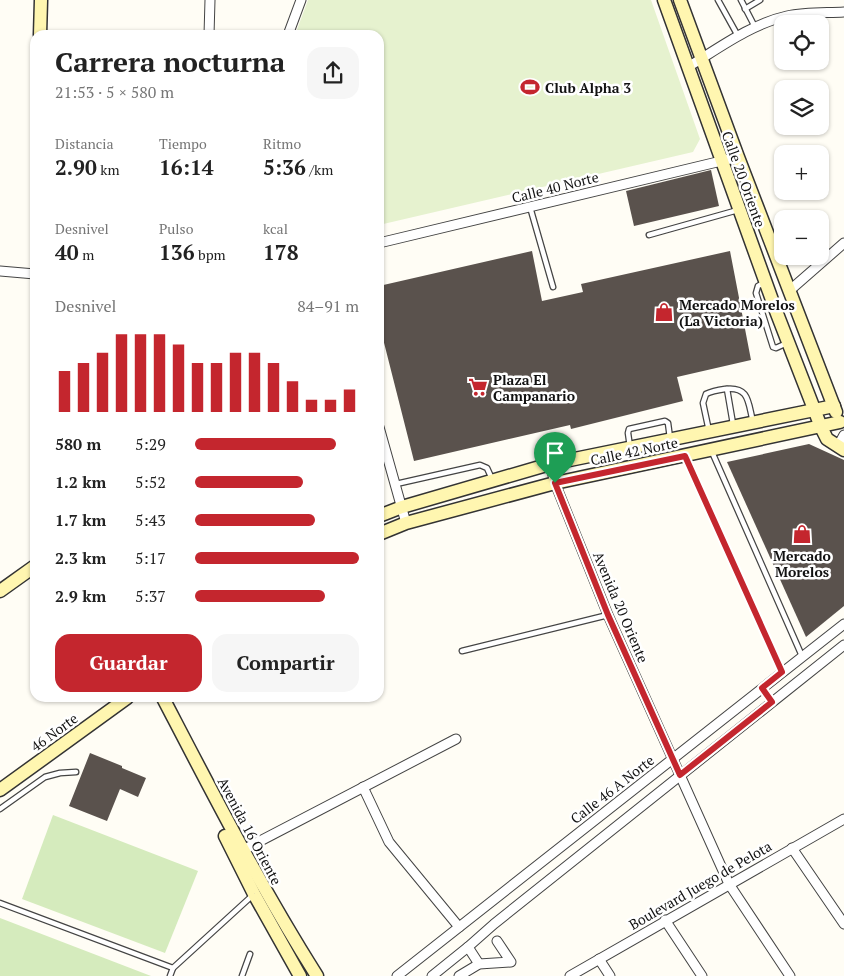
<!DOCTYPE html>
<html lang="es">
<head>
<meta charset="utf-8">
<style>
	:root { --surface:#fff; --page:#f6f6f6; --text:#222; --muted:#767676; --accent:#c4262e }
	body { margin:0; font-family:"PT Serif",serif; background:var(--page); color:var(--text); height:100vh; display:flex; flex-direction:column; font-size:19px; white-space:nowrap }
	* { box-sizing:border-box; margin:0 }
	p { font-size:16px; color:var(--muted) }
	.icon { flex:none; width:28px; height:28px; fill:none; stroke:currentColor; stroke-width:2; stroke-linecap:round; stroke-linejoin:round }
	.map { position:relative; flex:1; overflow:hidden }
	.details { position:absolute; left:30px; top:30px; width:354px; height:672px; display:flex; flex-direction:column; background:var(--surface); border-radius:15px; box-shadow:0 1px 4px #0004 }
	.details>* { flex:none }
	.tools { position:absolute; left:774px; top:15px; display:grid; gap:10px }
	.tools a { display:grid; place-items:center; width:55px; height:55px; border-radius:10px; background:var(--surface); box-shadow:0 1px 4px #0004; font-size:25px }
	.pin { position:absolute; display:grid; place-items:center; width:42px; height:42px; color:#fff; margin:-51px -21px; border-radius:50% 50% 50% 0; rotate:-45deg; box-shadow:0 0 5px #0007 }
	.pin .icon { rotate:45deg }
	.round { display:grid; place-items:center; flex:none; width:52px; height:52px; border-radius:15px; background:var(--page) }
	.head { display:flex; align-items:center; justify-content:space-between; height:85px; padding:0 25px }
	h1 { font-size:28px; font-weight:700; line-height:38px }
	.metrics { display:grid; grid-template-columns:repeat(3,1fr); gap:8px; height:85px; padding:5px 25px }
	.metrics div { display:grid; align-content:center }
	.metrics b { font-size:21px; font-weight:700 }
	.metrics small { font-size:14px; font-weight:400 }
	.metrics p { font-size:14px }
	.chart { height:140px; padding:10px 25px }
	.chart p { display:flex; justify-content:space-between }
	.chart svg { width:100%; height:90px; margin-top:5px; stroke:var(--accent); stroke-width:6 }
	.cta { display:flex; gap:10px; margin-top:auto; padding:10px 25px }
	.cta a { flex:1; height:58px; border-radius:15px; background:var(--accent); color:#fff; font-size:20px; font-weight:700; line-height:58px; text-align:center }
	.cta a+a { background:var(--page); color:var(--text) }
	ul { padding:0 25px; list-style:none; font-size:16px }
	li { display:grid; grid-template-columns:80px 60px 1fr; align-items:center; height:38px }
	li i { height:12px; border-radius:6px; background:var(--accent) }
	.map>svg:first-child { display:block }
	.park { fill:#d5ebbd }
	.pitch { fill:#e6f2cf }
	.building { fill:#5a524d }
	.lines { fill:none; stroke-linecap:round; stroke-linejoin:round }
	.lane-casing { stroke:#444; stroke-width:7 }
	.street-casing { stroke:#444; stroke-width:11 }
	.secondary-casing { stroke:#333; stroke-width:15 }
	.lane { stroke:#fff; stroke-width:4.5 }
	.street { stroke:#fff; stroke-width:9 }
	.secondary { stroke:#fff6b0; stroke-width:12 }
	.route-casing { stroke:#fff; stroke-width:10 }
	.route { stroke:#c4262e; stroke-width:6 }
	.labels { text-anchor:middle; dominant-baseline:central; stroke-width:5; stroke-linejoin:round; paint-order:stroke }
	.poi-label { font-size:14px; font-weight:bold; fill:#111; stroke:#fff; text-anchor:start }
	.street-label { font-size:14px; fill:#111; stroke:#fff }
</style>
</head>
<body>
<div class="map">
<svg width="844" height="976" viewBox="0 0 844 976">
	<rect width="100%" height="100%" fill="#fffdf5"/>
	<g class="park">
		<polygon points="53,815 198,871 165,953 22,899"/>
		<polygon points="0,918 151,976 0,976"/>
	</g>
	<polygon class="pitch" points="308,0 651,0 700,139 693,152 379,225 379,35 295,35"/>
	<g class="building">
		<polygon points="711,170 719,206 634,226 626,191"/>
		<polygon points="532,251 542,301 583,292 581,284 730,251 751,360 677,377 683,401 571,429 570,425 414,461 379,323 379,286"/>
		<polygon points="809,444 844,460 844,606 806,637 727,462"/>
		<polygon points="90,753 122,766 122,768 146,778 138,797 120,789 107,821 69,806"/>
	</g>
	<g class="lines">
		<g class="lane-casing">
			<g id="lane">
				<polyline points="718,0 738,36"/>
				<polyline points="741,0 755,27"/>
				<polyline points="745,9 760,0"/>
				<polyline points="530,207 553,287"/>
				<polyline points="649,235 738,210"/>
				<polyline points="765,282 758,286 756,293 773,347 776,348 787,343"/>
				<polyline points="727,389 733,424"/>
				<path d="M 709,431 L 703,403 L 706,394 C 712,391 718,390 725,389 C 750,386 748,403 753,422"/>
				<polyline points="630,447 628,433 629,429 665,421 668,423 670,438"/>
				<polyline points="712,452 802,656"/>
				<polyline points="686,457 782,672"/>
				<polyline points="396,484 480,465 487,468 492,479"/>
				<polyline points="462,651 608,615"/>
				<polyline points="0,809 45,777 60,773 76,772"/>
				<polyline points="0,903 173,968"/>
				<polyline points="170,976 173,968 253,895"/>
				<polyline points="242,976 250,954"/>
			</g>
		</g>
		<g class="street-casing">
			<g id="street">
				<polyline points="209,35 210,0"/>
				<polyline points="288,35 301,0"/>
				<path d="M 688,67 C 719,48 751,24 787,16 C 805,12 825,13 844,12"/>
				<polyline points="379,243 738,157"/>
				<polyline points="0,271 35,274"/>
				<polyline points="789,291 844,243"/>
				<polyline points="379,427 406,523"/>
				<polyline points="838,446 844,435"/>
				<polyline points="550,464 555,483 608,615 729,884 790,976"/>
				<polyline points="363,787 389,842 459,927"/>
				<polyline points="792,848 844,924"/>
				<polyline points="239,852 456,739"/>
				<polyline points="665,920 702,976"/>
				<polyline points="468,947 479,964"/>
				<polyline points="599,959 610,976"/>
				<polyline points="397,976 844,624"/>
				<polyline points="432,976 468,947 494,924 844,645"/>
				<polyline points="459,976 479,964 511,962 497,941"/>
				<polyline points="570,976 844,819"/>
			</g>
		</g>
		<g class="secondary-casing">
			<g id="secondary">
				<polyline points="664,0 776,311 821,427 827,439 844,450"/>
				<polyline points="680,0 738,157 836,412"/>
				<polyline points="40,35 41,0"/>
				<polyline points="379,516 402,507 550,464 834,406"/>
				<polyline points="379,534 406,523 555,483 840,422"/>
				<polyline points="0,591 35,566"/>
				<path d="M 163,698 C 212,792 260,886 317,976"/>
				<polyline points="0,790 127,698"/>
				<polyline points="225,836 254,894 300,976"/>
			</g>
		</g>
		<use href="#lane" class="lane"/>
		<use href="#street" class="street"/>
		<use href="#secondary" class="secondary"/>
	</g>
	<g class="lines">
		<g class="route-casing">
			<polygon id="route" points="685,456 782,672 762,688 772,702 680,775 608,615 555,483"/>
		</g>
		<use href="#route" class="route"/>
	</g>
	<defs>
		<g id="stadium-bare" transform="scale(1.5)"><path d="M0-5a6.5 5 0 1 0 0 10a6.5 5 0 1 0 0-10ZM-3.5-1.8h7v3.6h-7Z" fill="#c4262e" stroke="#fff" stroke-width="2.5" paint-order="stroke"/></g>
		<g id="shop-bare" transform="scale(1.5)"><path d="M-5-2.5h2.3a2.7 3.5 0 0 1 5.4 0H5L5.5 6h-11ZM-1.5-2.5h3a1.5 2.3 0 0 0-3 0Z" fill="#c4262e" stroke="#fff" stroke-width="2.5" paint-order="stroke"/></g>
		<g id="supermarket-bare" transform="scale(1.5)"><path d="M-6-5.5h2.5l.6 2H6L4.5 2H-2.5L-4.4-4H-6ZM-1.5 3.2a1.3 1.3 0 1 0 .1 0ZM3 3.2a1.3 1.3 0 1 0 .1 0Z" fill="#c4262e" stroke="#fff" stroke-width="2.5" paint-order="stroke"/></g>
	</defs>
	<g fill-rule="evenodd">
		<use href="#stadium-bare" x="530" y="87"/>
		<use href="#shop-bare" x="664" y="312"/>
		<use href="#supermarket-bare" x="478" y="387"/>
		<use href="#shop-bare" x="802" y="534"/>
	</g>
	<g class="labels">
		<g class="poi-label">
			<text x="545" y="87">Club Alpha 3</text>
			<text x="679" y="304">Mercado Morelos<tspan x="679" dy="16">(La Victoria)</tspan></text>
			<text x="493" y="379">Plaza El<tspan x="493" dy="16">Campanario</tspan></text>
			<text x="802" y="555" text-anchor="middle">Mercado<tspan x="802" dy="16">Morelos</tspan></text>
		</g>
		<g class="street-label">
			<text transform="translate(744 179) rotate(70)">Calle 20 Oriente</text>
			<text transform="translate(555 187) rotate(-14)">Calle 40 Norte</text>
			<text transform="translate(634 451) rotate(-12)">Calle 42 Norte</text>
			<text transform="translate(621 607) rotate(67)">Avenida 20 Oriente</text>
			<text transform="translate(54 732) rotate(-36)">46 Norte</text>
			<text transform="translate(612 789) rotate(-38)">Calle 46 A Norte</text>
			<text transform="translate(250 831) rotate(62)">Avenida 16 Oriente</text>
			<text transform="translate(700 885) rotate(-30)">Boulevard Juego de Pelota</text>
		</g>
	</g>
</svg>
<div class="tools">
<a><svg class="icon" aria-label="locate" viewBox="0 0 24 24"><circle cx="12" cy="12" r="6"/><path d="M12 2v4M12 18v4M2 12h4M18 12h4"/></svg></a>
<a><svg class="icon" aria-label="layers" viewBox="0 0 24 24"><path d="M12 4l9 5-9 5-9-5zM3 14l9 5 9-5"/></svg></a>
<a>+</a>
<a>−</a>
</div>
<div class="pin" style="left:555px;top:483px;background:#1e9e55"><svg class="icon" aria-label="arrive" viewBox="0 0 24 24"><path d="M6 21V4h12l-3 4 3 4H6"/></svg></div>
<section class="details">
<div class="head"><div><h1>Carrera nocturna</h1><p>21:53 · 5 × 580 m</p></div><a class="round"><svg class="icon" aria-label="share" viewBox="0 0 24 24"><path d="M12 15V3M7 8l5-5 5 5M5 13v7h14v-7"/></svg></a></div>
<div class="metrics">
<div><p>Distancia</p><b>2.90<small> km</small></b></div>
<div><p>Tiempo</p><b>16:14</b></div>
<div><p>Ritmo</p><b>5:36<small> /km</small></b></div>
</div>
<div class="metrics">
<div><p>Desnivel</p><b>40<small> m</small></b></div>
<div><p>Pulso</p><b>136<small> bpm</small></b></div>
<div><p>kcal</p><b>178</b></div>
</div>
<div class="chart"><p><span>Desnivel</span>84–91 m</p>
<svg viewBox="0 0 160 44" preserveAspectRatio="none"><path d="M5 44V24M15 44V20M25 44V15M35 44V6M45 44V6M55 44V6M65 44V11M75 44V20M85 44V20M95 44V15M105 44V15M115 44V20M125 44V29M135 44V38M145 44V38M155 44V33"/></svg>
</div>
<ul>
<li><b>580 m</b>5:29<i style="width:86%"></i></li>
<li><b>1.2 km</b>5:52<i style="width:66%"></i></li>
<li><b>1.7 km</b>5:43<i style="width:73%"></i></li>
<li><b>2.3 km</b>5:17<i style="width:100%"></i></li>
<li><b>2.9 km</b>5:37<i style="width:79%"></i></li>
</ul>
<div class="cta"><a>Guardar</a><a>Compartir</a></div>
</section>
</div>
</body>
</html>
